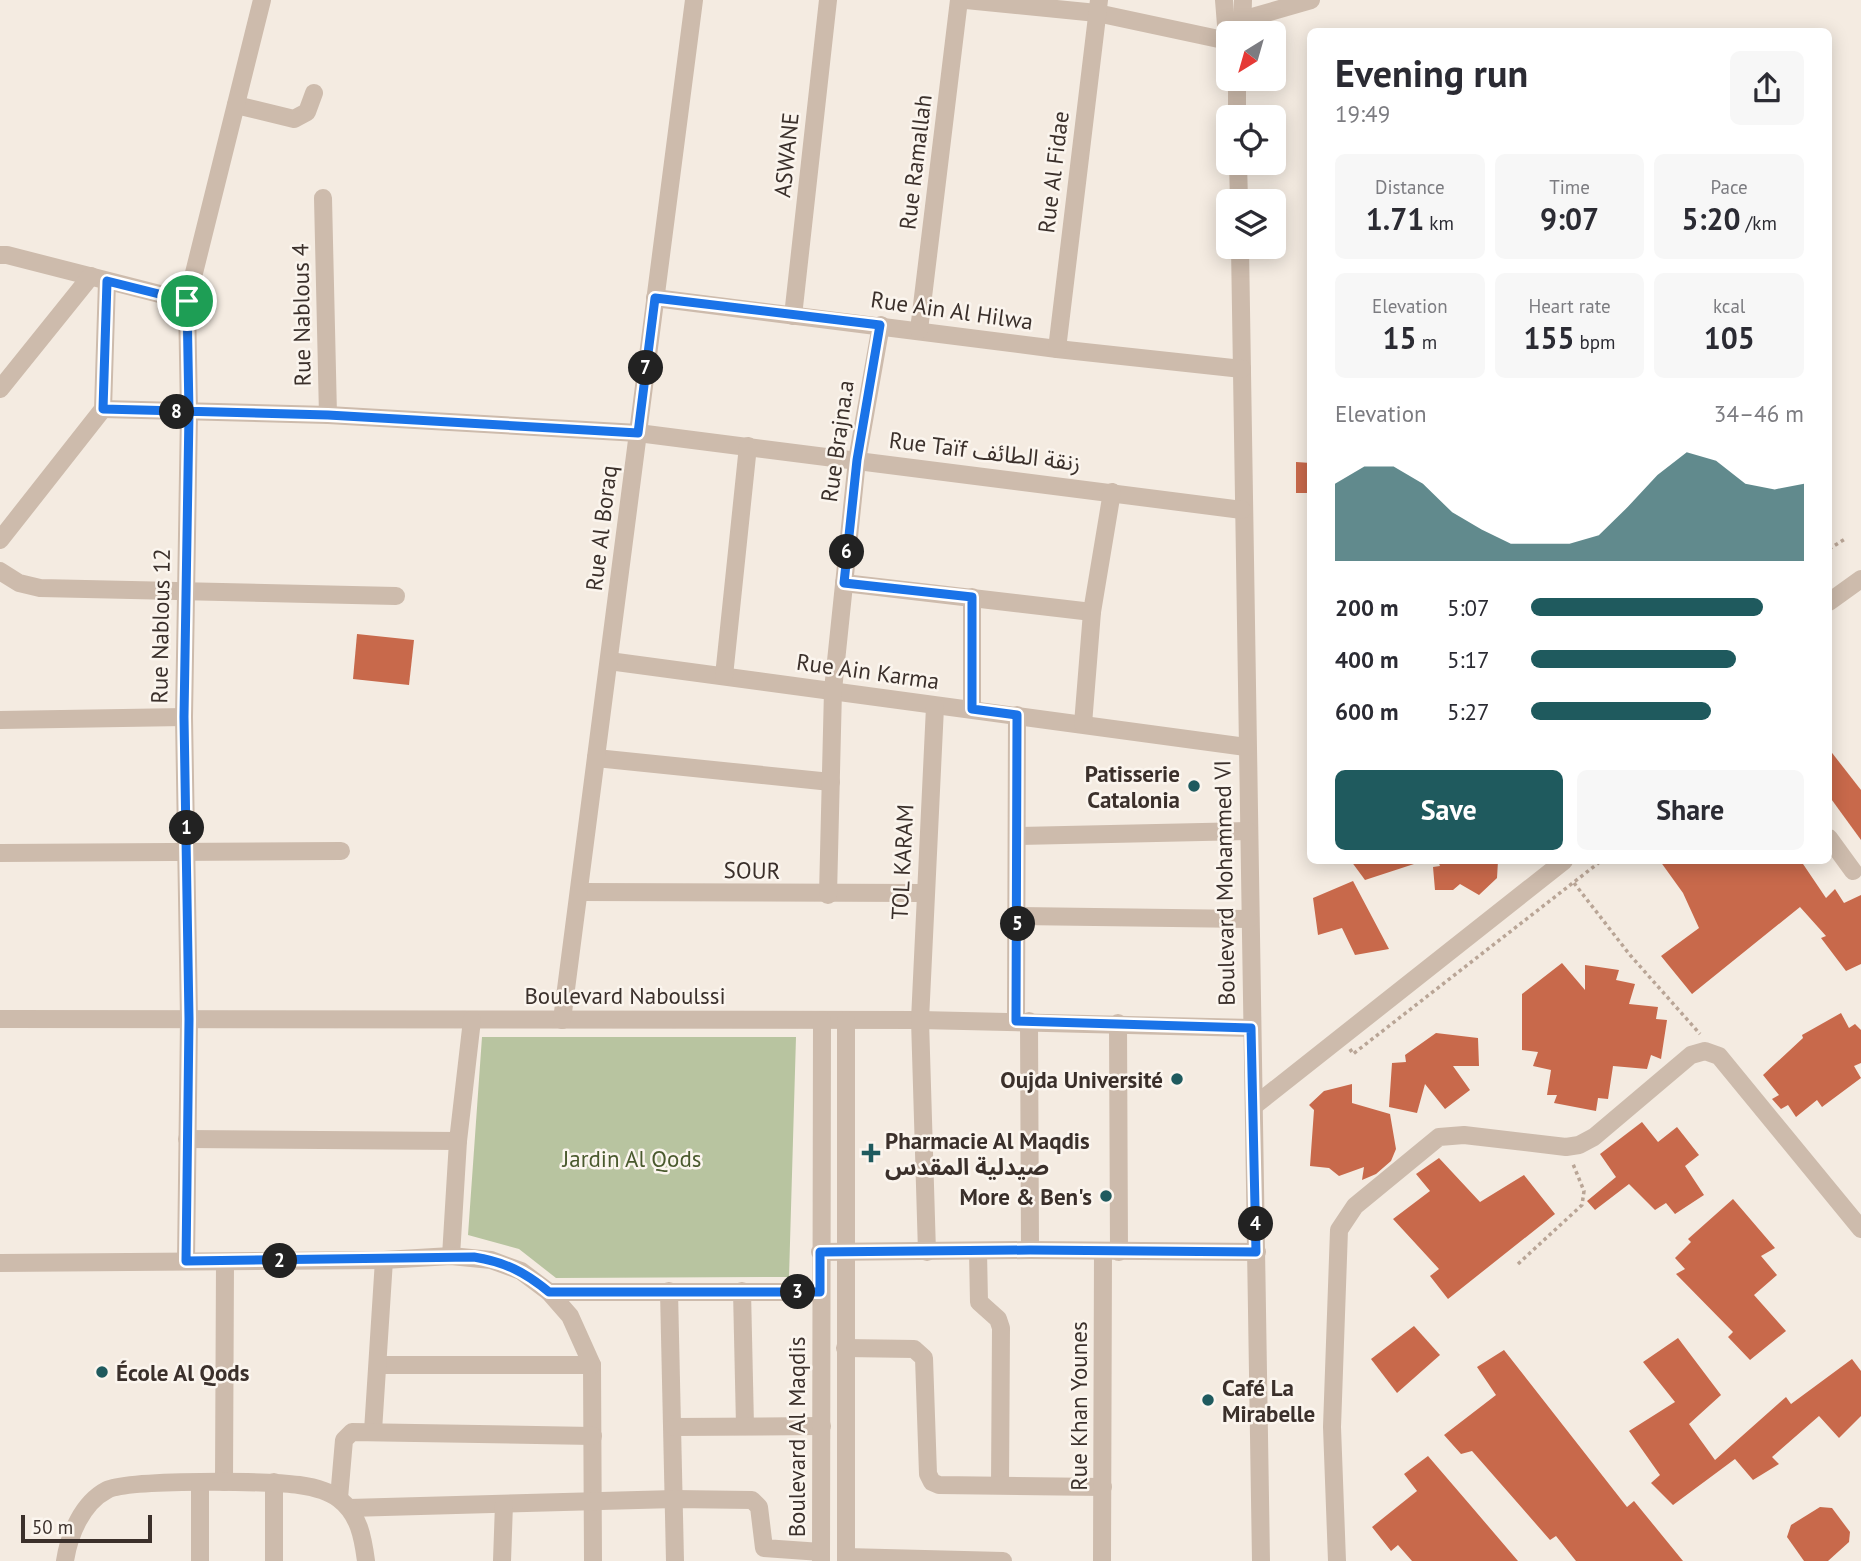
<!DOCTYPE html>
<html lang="en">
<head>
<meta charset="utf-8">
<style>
	:root { --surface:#fff; --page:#f7f7f7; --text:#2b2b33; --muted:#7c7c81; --accent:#1f5a5e }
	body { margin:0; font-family:"PT Sans","Noto Sans Arabic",sans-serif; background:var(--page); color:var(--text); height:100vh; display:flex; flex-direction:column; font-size:26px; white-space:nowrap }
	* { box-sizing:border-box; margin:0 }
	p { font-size:23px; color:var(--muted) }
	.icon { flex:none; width:38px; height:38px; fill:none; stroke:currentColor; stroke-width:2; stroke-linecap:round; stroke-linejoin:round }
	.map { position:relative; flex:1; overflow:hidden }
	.details { position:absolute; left:1307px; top:28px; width:525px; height:836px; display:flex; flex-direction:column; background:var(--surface); border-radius:10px; box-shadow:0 4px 18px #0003 }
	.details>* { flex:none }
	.needle { width:46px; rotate:217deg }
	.buttons { position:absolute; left:1216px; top:21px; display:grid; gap:14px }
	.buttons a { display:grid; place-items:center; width:70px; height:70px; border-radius:10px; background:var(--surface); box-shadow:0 4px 18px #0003; font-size:35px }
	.scale { position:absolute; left:21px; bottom:18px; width:131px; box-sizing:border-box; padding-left:7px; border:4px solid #3b302b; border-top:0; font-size:19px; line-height:24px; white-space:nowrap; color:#3b302b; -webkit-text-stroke:5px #fbf5ee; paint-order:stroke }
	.pin { position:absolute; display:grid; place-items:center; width:60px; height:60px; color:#fff; margin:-30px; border:4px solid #fff; border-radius:50%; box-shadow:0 2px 7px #0007 }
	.km { position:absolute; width:35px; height:35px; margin:-18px; border-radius:50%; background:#222; color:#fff; font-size:19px; line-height:35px; text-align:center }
	.round { display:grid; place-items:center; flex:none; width:74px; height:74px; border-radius:10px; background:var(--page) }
	.summary { display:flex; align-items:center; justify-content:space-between; height:119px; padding:0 28px }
	h1 { font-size:38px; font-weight:700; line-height:52px }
	.metrics { display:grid; grid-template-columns:repeat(3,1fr); gap:10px; height:119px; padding:7px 28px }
	.metrics div { display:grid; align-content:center; border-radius:10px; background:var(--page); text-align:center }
	.metrics b { font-size:30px; font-weight:700 }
	.metrics small { font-size:19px; font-weight:400 }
	.metrics p { font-size:19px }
	.chart { height:196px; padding:14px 28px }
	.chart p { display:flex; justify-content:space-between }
	.chart svg { width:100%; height:126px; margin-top:7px; fill:var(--accent); opacity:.7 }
	.action { display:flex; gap:14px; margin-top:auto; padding:14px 28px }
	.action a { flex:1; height:80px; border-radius:10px; background:var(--accent); color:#fff; font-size:28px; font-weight:700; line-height:80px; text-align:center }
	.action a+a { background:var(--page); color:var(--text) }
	ul { padding:0 28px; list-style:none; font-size:23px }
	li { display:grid; grid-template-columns:112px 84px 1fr; align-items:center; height:52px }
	li i { height:18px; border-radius:9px; background:var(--accent) }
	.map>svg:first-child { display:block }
	.green { fill:#b8c4a0 }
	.building { fill:#c8694b }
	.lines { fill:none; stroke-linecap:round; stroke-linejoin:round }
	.path { stroke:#b9a596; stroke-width:3.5; stroke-dasharray:3.5 3.5; stroke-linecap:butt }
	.minor { stroke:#cdbbac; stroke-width:18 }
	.route-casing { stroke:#fff; stroke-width:14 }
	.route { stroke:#1a73e8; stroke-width:9 }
	.poi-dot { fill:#1f5a5e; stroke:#fbf5ee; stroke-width:2.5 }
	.labels { text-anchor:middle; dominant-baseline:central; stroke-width:5; stroke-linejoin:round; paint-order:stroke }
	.street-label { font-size:23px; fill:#3b302b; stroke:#fbf5ee }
	.poi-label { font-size:23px; font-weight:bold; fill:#3b302b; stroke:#fbf5ee; text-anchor:end }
	.park-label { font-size:23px; fill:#4a5a2e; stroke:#fbf5ee }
</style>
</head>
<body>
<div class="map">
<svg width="1861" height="1561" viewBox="0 0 1861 1561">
	<rect width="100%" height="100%" fill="#f4ebe1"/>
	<polygon class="green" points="482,1037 796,1037 789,1277 556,1278 519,1249 468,1235"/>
	<g class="building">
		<polygon points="1296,462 1311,463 1311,493 1296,493"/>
		<polygon points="357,634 414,640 409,685 353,679"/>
		<polygon points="1829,749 1861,790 1861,840 1829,796"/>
		<polygon points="1351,861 1414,861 1414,864 1365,880"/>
		<polygon points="1438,861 1498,861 1497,878 1479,895 1460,884 1453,890 1435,890 1433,867 1440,866"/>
		<polygon points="1660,861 1801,861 1826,898 1835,889 1844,903 1861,895 1861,964 1846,971 1821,938 1826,936 1800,907 1692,994 1661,956 1699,928 1683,893"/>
		<polygon points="1353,881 1389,949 1355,955 1342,928 1318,935 1313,898"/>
		<polygon points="1562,963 1585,990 1585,965 1619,970 1616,980 1635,984 1629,1004 1658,1007 1656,1019 1667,1020 1661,1059 1651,1055 1647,1069 1613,1066 1608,1099 1598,1098 1596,1111 1554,1103 1557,1095 1547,1095 1551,1070 1533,1066 1538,1052 1522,1050 1522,994"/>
		<polygon points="1841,1013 1849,1028 1855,1024 1861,1030 1861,1063 1854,1066 1861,1078 1822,1107 1817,1100 1796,1117 1788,1105 1781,1109 1772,1099 1779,1095 1763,1075 1803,1038 1802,1035"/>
		<polygon points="1436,1033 1478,1038 1479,1066 1453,1066 1470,1090 1445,1109 1425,1084 1417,1113 1389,1107 1392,1063 1406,1062 1405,1055"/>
		<polygon points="1352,1084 1352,1103 1390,1114 1396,1149 1391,1161 1376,1174 1362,1180 1364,1167 1339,1176 1329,1168 1310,1166 1314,1110 1309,1105 1324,1091"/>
		<polygon points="1642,1122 1658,1142 1677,1127 1699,1155 1685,1166 1704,1195 1675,1214 1666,1203 1655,1210 1629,1184 1595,1210 1587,1201 1616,1177 1600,1154"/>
		<polygon points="1439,1158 1480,1202 1524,1175 1555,1214 1448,1299 1430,1276 1439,1269 1393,1219 1430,1191 1416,1174"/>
		<polygon points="1733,1199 1775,1248 1761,1256 1777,1275 1754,1295 1786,1331 1750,1360 1728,1337 1733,1332 1676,1274 1685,1269 1675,1258 1691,1242 1688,1239"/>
		<polygon points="1414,1326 1440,1355 1397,1393 1371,1359"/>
		<polygon points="1678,1338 1721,1395 1689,1424 1715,1460 1786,1397 1791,1404 1852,1359 1861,1371 1861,1416 1839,1438 1819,1416 1772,1457 1779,1464 1753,1480 1735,1459 1673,1505 1651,1483 1660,1475 1629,1431 1675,1402 1643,1362"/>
		<polygon points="1504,1350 1627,1507 1634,1501 1683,1561 1576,1561 1556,1536 1550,1540 1472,1451 1461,1454 1444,1435 1496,1395 1477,1367"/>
		<polygon points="1428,1456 1471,1506 1518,1561 1412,1561 1398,1545 1391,1551 1372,1527 1417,1491 1404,1474"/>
		<polygon points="1820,1507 1832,1508 1850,1532 1849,1542 1828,1561 1804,1561 1787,1537 1791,1525"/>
	</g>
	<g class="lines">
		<g class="path">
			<polyline points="1829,549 1845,539"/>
			<polyline points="1574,883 1630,955 1700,1034"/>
			<polyline points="1350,1049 1353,1054 1601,861"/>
			<polyline points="1518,1264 1582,1205 1584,1191 1573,1164"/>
		</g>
		<g class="minor">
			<polyline points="966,0 1097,13 1228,41"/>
			<polyline points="1224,0 1228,50"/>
			<polyline points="1242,20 1311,0"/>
			<polyline points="1242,33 1243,0"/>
			<polyline points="1237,79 1237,117"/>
			<polyline points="236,105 294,119 307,112 314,93"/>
			<polyline points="1238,163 1239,201"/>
			<polyline points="323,198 328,415"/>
			<polyline points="1240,247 1261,1561"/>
			<polyline points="0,255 7,255 187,301"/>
			<polyline points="655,298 1057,349 1242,369"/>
			<polyline points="793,316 828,0"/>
			<polyline points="919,330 959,0"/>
			<polyline points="1057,349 1099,0"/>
			<polyline points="0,389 91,276"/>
			<polyline points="103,409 328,415 638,433 1242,510"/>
			<polyline points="0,540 103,409 107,281"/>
			<polyline points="0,571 19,583 40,588 396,596"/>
			<polyline points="844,583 1092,612"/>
			<polyline points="1829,602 1861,579"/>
			<polyline points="609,661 1246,747"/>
			<polyline points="724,676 748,446"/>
			<polyline points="972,709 972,597"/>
			<polyline points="0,720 184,717"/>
			<polyline points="1083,724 1092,612 1112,492"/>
			<polyline points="596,758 831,782"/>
			<polyline points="1019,836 1248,831"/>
			<polyline points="1829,838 1853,871"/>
			<polyline points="0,853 341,851"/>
			<polyline points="579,892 924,893"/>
			<polyline points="828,895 833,690 857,460 881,325"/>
			<polyline points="1018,916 1249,919"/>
			<polyline points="0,1019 920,1020 1251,1028"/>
			<polyline points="562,1020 694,0"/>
			<polyline points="1016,1021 1017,715"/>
			<polyline points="1029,1021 1030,1250"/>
			<polyline points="1118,1023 1119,1252"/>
			<polyline points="1254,1106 1564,861"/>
			<polyline points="187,1139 458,1141"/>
			<polyline points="978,1251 979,1302 998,1319 1001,1328 1000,1485"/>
			<polyline points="820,1252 1030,1250 1257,1252"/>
			<polyline points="927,1252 920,1020 935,707"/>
			<polyline points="451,1256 458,1141 472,1020"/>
			<polyline points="186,1261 189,1019 184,717 189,413 187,301 262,0"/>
			<polyline points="0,1263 384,1260 451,1256 491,1260 521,1271 549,1292 570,1316 592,1365 593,1561"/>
			<polyline points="669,1291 675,1561"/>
			<polyline points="742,1291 745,1426"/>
			<polyline points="549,1292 820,1292"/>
			<polyline points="845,1348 914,1349 924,1358 928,1474 932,1482 939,1485 1103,1487"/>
			<polyline points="378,1365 592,1365"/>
			<polyline points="674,1427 822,1426"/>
			<polyline points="373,1431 384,1260"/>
			<polyline points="224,1482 225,1262"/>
			<polyline points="274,1482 274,1561"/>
			<polyline points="200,1483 200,1561"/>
			<polyline points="339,1498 344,1440 352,1432 593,1436"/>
			<polyline points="349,1508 675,1499 752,1500 759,1507 764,1548 821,1552"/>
			<polyline points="846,1557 1003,1561"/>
			<path d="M 65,1561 C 69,1535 82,1503 107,1490 C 128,1479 271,1481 299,1485 C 313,1487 328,1490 339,1499 C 359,1514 363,1538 366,1561"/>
			<polyline points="502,1561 504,1504"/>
			<polyline points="821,1561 822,1020"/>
			<polyline points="846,1561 846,1020"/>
			<polyline points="1102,1561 1103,1252"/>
			<polyline points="1337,1561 1332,1427 1339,1230 1355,1206 1439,1137 1464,1135 1566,1147 1579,1145 1594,1137 1691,1055 1705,1051 1719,1056 1861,1229"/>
		</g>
	</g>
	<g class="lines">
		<g class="route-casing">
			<path id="route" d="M 187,301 L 189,413 L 184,717 L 189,1019 L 186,1261 L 474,1257 C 505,1262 525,1272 549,1292 L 820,1292 L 820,1252 L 1030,1250 L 1256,1252 L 1251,1028 L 1016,1021 L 1017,715 L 972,709 L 972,597 L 844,583 L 857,460 L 880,325 L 655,298 L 638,433 L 328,415 L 103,409 L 107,281 L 187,301"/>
		</g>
		<use href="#route" class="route"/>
	</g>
	<g class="poi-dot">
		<circle cx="1194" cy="786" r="7"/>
		<circle cx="1177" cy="1079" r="7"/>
		<path d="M867.5 1142.5h7v7h7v7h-7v7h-7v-7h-7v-7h7z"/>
		<circle cx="1106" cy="1196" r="7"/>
		<circle cx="102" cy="1372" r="7"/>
		<circle cx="1208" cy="1400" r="7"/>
	</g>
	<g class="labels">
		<g class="street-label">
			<text transform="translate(786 155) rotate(-84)">ASWANE</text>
			<text transform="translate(915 162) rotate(-83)">Rue Ramallah</text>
			<text transform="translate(1053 172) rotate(-83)">Rue Al Fidae</text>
			<text transform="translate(952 310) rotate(8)">Rue Ain Al Hilwa</text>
			<text transform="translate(301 315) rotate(-91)">Rue Nablous 4</text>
			<text transform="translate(837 441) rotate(-82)">Rue Brajna.a</text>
			<text transform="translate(985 451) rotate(7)">Rue Taïf زنقة الطائف</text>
			<text transform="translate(601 528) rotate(-83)">Rue Al Boraq</text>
			<text transform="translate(160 626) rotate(-89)">Rue Nablous 12</text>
			<text transform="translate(868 671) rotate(8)">Rue Ain Karma</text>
			<text transform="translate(902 862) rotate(-87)">TOL KARAM</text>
			<text transform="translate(752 870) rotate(1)">SOUR</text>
			<text transform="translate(1224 883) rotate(-91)">Boulevard Mohammed VI</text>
			<text x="625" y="995">Boulevard Naboulssi</text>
			<text transform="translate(1078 1406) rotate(-90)">Rue Khan Younes</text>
			<text transform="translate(796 1437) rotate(-90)">Boulevard Al Maqdis</text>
		</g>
		<g class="poi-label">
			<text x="1180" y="773">Patisserie<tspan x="1180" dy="26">Catalonia</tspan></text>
			<text x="1163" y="1079">Oujda Université</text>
			<text x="885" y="1140" text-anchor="start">Pharmacie Al Maqdis<tspan x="885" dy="26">صيدلية المقدس</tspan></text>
			<text x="1092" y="1196">More &amp; Ben's</text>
			<text x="116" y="1372" text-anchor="start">École Al Qods</text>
			<text x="1222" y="1387" text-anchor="start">Café La<tspan x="1222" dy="26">Mirabelle</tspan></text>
		</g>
		<g class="park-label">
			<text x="632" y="1158">Jardin Al Qods</text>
		</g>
	</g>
</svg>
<div class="buttons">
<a><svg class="needle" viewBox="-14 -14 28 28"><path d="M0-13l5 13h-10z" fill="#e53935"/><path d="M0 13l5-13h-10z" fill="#7c7c81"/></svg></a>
<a><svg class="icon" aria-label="locate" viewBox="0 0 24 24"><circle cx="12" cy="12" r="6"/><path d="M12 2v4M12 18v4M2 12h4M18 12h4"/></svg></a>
<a><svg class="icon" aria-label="layers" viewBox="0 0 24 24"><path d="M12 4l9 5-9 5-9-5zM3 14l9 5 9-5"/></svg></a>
</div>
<div class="scale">50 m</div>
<div class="pin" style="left:187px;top:301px;background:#1e9e55"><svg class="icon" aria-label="arrive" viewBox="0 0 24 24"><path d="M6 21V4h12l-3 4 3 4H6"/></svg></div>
<b class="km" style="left:187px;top:828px">1</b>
<b class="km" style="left:280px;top:1261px">2</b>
<b class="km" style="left:798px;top:1292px">3</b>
<b class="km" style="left:1256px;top:1224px">4</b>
<b class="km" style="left:1018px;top:924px">5</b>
<b class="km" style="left:847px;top:552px">6</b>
<b class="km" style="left:646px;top:368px">7</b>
<b class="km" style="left:177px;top:412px">8</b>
<section class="details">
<div class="summary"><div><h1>Evening run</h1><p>19:49</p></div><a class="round"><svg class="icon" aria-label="share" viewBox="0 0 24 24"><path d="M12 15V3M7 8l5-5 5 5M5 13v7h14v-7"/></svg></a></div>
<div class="metrics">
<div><p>Distance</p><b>1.71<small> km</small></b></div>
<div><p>Time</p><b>9:07</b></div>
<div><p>Pace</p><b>5:20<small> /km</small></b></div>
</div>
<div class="metrics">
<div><p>Elevation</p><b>15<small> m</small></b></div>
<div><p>Heart rate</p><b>155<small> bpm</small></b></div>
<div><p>kcal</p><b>105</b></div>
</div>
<div class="chart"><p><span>Elevation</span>34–46 m</p>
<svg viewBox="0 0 160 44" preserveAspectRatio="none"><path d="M0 44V17L10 11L20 11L30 17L40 27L50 33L60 38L70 38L80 38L90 35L100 25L110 14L120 6L130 9L140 17L150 19L160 17V44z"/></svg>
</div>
<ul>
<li><b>200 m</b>5:07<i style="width:85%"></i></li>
<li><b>400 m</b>5:17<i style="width:75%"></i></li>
<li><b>600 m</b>5:27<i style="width:66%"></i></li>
</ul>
<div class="action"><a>Save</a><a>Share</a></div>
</section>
</div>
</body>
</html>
